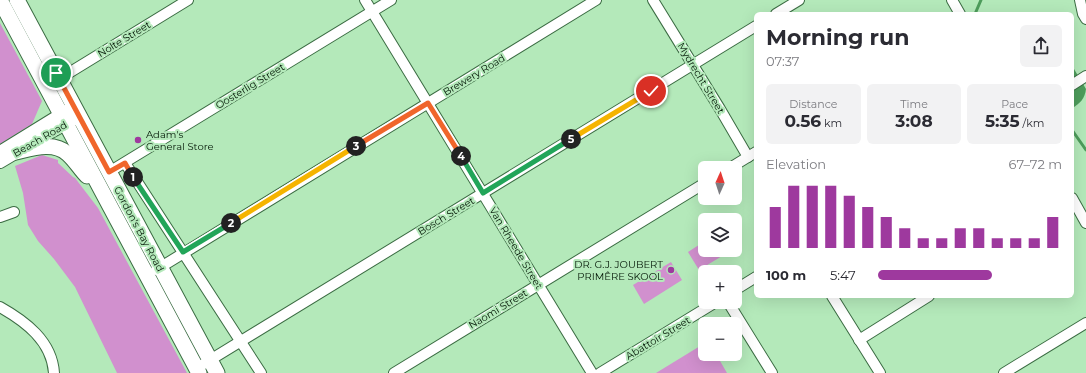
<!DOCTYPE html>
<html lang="en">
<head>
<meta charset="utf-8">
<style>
	:root { --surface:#fff; --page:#f2f2f3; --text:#2b2b33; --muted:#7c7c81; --accent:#9e399e }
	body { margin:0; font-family:Montserrat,sans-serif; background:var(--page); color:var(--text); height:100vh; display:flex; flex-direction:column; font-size:15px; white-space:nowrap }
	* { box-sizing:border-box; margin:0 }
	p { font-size:13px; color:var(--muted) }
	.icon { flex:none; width:22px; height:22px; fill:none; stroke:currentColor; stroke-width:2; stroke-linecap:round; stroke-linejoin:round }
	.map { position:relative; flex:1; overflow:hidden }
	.side { position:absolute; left:754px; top:12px; width:320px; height:286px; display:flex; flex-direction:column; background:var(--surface); border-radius:6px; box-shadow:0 4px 16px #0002 }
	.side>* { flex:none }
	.needle { width:26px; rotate:3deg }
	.controls { position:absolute; left:698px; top:161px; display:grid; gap:8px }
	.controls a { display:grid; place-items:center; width:44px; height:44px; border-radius:6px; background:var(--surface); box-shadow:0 4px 16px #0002; font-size:20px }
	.pin { position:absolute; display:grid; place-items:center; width:34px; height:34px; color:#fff; margin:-17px; border:2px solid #fff; border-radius:50%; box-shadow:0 1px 4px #0007 }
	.km { position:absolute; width:20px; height:20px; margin:-10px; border-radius:50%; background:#222; color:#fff; font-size:11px; line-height:20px; text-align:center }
	.round { display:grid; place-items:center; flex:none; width:42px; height:42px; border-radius:6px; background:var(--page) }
	.overview { display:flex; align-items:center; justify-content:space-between; height:68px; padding:0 12px }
	h1 { font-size:22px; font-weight:700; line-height:30px }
	.stats { display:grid; grid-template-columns:repeat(3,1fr); gap:6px; height:68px; padding:4px 12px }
	.stats div { display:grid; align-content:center; border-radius:6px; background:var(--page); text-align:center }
	.stats b { font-size:17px; font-weight:700 }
	.stats small { font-size:11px; font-weight:400 }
	.stats p { font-size:11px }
	.chart { height:112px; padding:8px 12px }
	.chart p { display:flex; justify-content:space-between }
	.chart svg { width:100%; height:72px; margin-top:4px; stroke:var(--accent); stroke-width:6 }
	ul { padding:0 12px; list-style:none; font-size:13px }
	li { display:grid; grid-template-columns:64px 48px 1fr; align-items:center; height:30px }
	li i { height:10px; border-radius:5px; background:var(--accent) }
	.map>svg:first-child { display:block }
	.green { fill:#d190ce }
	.water { fill:#4d9c5b }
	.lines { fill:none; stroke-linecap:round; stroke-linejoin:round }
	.stream { stroke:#4d9c5b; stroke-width:3 }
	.minor-casing { stroke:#3b6c43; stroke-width:12 }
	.tertiary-casing { stroke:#3b6c43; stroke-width:14 }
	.primary-casing { stroke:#3b6c43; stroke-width:17 }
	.minor { stroke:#fff; stroke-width:10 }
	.tertiary { stroke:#fff; stroke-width:12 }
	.primary { stroke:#fff; stroke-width:15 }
	.split-1-casing { stroke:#fff; stroke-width:8 }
	.split-2-casing { stroke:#fff; stroke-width:8 }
	.split-3-casing { stroke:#fff; stroke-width:8 }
	.split-4-casing { stroke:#fff; stroke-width:8 }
	.split-5-casing { stroke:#fff; stroke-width:8 }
	.split-6-casing { stroke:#fff; stroke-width:8 }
	.split-1 { stroke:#f0652b; stroke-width:5 }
	.split-2 { stroke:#22a559; stroke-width:5 }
	.split-3 { stroke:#f5b400; stroke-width:5 }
	.split-4 { stroke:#f0652b; stroke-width:5 }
	.split-5 { stroke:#22a559; stroke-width:5 }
	.split-6 { stroke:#f5b400; stroke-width:5 }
	.poi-dot { fill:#9e399e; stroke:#b4e9ba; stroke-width:1.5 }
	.labels { text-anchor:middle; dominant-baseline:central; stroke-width:4; stroke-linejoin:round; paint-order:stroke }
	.street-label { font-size:10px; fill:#051908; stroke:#b4e9ba }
	.poi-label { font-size:10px; fill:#051908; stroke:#b4e9ba; text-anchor:start }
</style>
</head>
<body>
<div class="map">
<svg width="1086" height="373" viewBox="0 0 1086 373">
	<rect width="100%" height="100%" fill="#b4e9ba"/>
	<g class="green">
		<polygon points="0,23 42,101 32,124 0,144"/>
		<polygon points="42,155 58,160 58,163 73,177 75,178 98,208 187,373 117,373 75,287 54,259 38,241 28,225 23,193 15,166"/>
		<polygon points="705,241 705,250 732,250 699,270 688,252"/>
		<polygon points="671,262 682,280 644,304 633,285"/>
		<polygon points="705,343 705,354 716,354 727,373 656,373"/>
	</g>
	<path class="water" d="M 1072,68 L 1074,69 L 1086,89 C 1085,98 1080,104 1072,108 Z"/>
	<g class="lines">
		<g class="stream">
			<polyline points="975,14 981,0"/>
			<polyline points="1072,130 1086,150"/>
		</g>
		<g class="minor-casing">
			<g id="minor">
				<polyline points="365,0 592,373"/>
				<polyline points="653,0 720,109 748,157"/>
				<polyline points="952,0 960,14"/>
				<polyline points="1080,0 1083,14 1086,19"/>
				<polyline points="776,14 799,0"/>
				<polyline points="59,79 188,0"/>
				<polyline points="1072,85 1086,76"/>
				<polyline points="125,163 261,373"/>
				<polyline points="730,168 756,152"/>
				<polyline points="109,172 391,0"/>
				<polyline points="1072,198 1086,223"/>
				<polyline points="0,217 14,212"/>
				<polyline points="156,270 596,0"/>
				<polyline points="735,290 756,277"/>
				<polyline points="832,296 880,373"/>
				<polyline points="728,302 772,373"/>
				<path d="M 0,307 C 25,321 52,341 54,373"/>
				<polyline points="859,340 929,296"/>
				<polyline points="197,368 756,26"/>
				<polyline points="394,373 705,183"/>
				<polyline points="600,373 716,302"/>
				<polyline points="1004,373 1086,323"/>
			</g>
		</g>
		<g class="tertiary-casing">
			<g id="tertiary">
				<polyline points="0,152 68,110"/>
				<polyline points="0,162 47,134 80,116"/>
			</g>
		</g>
		<g class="primary-casing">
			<g id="primary">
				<polyline points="0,0 199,373"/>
				<polyline points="17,0 217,373"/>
				<path d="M 16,152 C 33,148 54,141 68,154 C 75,160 80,169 87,176"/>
			</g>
		</g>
		<use href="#minor" class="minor"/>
		<use href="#tertiary" class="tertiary"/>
		<use href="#primary" class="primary"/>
	</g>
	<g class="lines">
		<g class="split-1-casing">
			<polyline id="split-1" points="56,73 109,172 125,163 133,177"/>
		</g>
		<g class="split-2-casing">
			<polyline id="split-2" points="133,177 183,252 231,223"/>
		</g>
		<g class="split-3-casing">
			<polyline id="split-3" points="231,223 356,146"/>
		</g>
		<g class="split-4-casing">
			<polyline id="split-4" points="356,146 428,103 461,156"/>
		</g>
		<g class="split-5-casing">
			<polyline id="split-5" points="461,156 483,193 571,139"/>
		</g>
		<g class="split-6-casing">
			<polyline id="split-6" points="571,139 651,91"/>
		</g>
		<use href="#split-1" class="split-1"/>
		<use href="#split-2" class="split-2"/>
		<use href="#split-3" class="split-3"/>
		<use href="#split-4" class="split-4"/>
		<use href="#split-5" class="split-5"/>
		<use href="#split-6" class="split-6"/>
	</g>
	<g class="poi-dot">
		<circle cx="138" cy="140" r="4"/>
		<circle cx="671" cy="270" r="4"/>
	</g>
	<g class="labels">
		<g class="street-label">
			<text transform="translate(124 39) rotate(-31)">Nolte Street</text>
			<text transform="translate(474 75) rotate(-31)">Brewery Road</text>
			<text transform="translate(701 78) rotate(59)">Mydrecht Street</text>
			<text transform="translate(250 86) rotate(-31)">Oosterlig Street</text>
			<text transform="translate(40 139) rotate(-30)">Beach Road</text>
			<text transform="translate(446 216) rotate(-31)">Bosch Street</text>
			<text transform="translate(139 229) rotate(62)">Gordon's Bay Road</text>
			<text transform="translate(516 248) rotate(59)">Van Rheede Street</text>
			<text transform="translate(498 309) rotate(-31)">Naomi Street</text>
			<text transform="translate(658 338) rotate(-31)">Abattoir Street</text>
		</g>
		<g class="poi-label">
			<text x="146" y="134">Adam's<tspan x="146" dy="12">General Store</tspan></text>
			<text x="663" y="264" text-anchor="end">DR. G.J. JOUBERT<tspan x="663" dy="12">PRIMÊRE SKOOL</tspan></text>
		</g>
	</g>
</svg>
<div class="controls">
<a><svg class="needle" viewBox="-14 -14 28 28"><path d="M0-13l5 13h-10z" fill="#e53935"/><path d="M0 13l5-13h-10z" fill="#7c7c81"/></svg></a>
<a><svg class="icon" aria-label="layers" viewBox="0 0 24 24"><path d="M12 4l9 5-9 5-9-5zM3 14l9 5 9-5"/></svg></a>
<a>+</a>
<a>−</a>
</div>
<div class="pin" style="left:56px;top:73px;background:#1e9e55"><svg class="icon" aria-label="arrive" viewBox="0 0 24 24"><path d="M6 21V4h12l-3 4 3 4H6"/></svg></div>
<div class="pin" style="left:651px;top:91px;background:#d93025"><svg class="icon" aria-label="check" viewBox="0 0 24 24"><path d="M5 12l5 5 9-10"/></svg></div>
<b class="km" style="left:133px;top:177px">1</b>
<b class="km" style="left:231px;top:223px">2</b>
<b class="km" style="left:356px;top:146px">3</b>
<b class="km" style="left:461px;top:156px">4</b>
<b class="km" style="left:571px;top:139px">5</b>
<section class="side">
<div class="overview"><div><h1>Morning run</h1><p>07:37</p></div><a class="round"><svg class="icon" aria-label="share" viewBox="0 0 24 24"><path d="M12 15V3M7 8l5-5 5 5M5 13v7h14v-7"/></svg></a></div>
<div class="stats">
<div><p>Distance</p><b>0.56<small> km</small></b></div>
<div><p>Time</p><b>3:08</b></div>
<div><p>Pace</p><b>5:35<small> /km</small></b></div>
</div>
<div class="chart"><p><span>Elevation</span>67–72 m</p>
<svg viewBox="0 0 160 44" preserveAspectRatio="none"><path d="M5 44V19M15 44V6M25 44V6M35 44V6M45 44V12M55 44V19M65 44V25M75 44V32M85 44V38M95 44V38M105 44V32M115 44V32M125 44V38M135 44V38M145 44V38M155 44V25"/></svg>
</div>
<ul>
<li><b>100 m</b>5:47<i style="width:62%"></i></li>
</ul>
</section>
</div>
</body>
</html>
